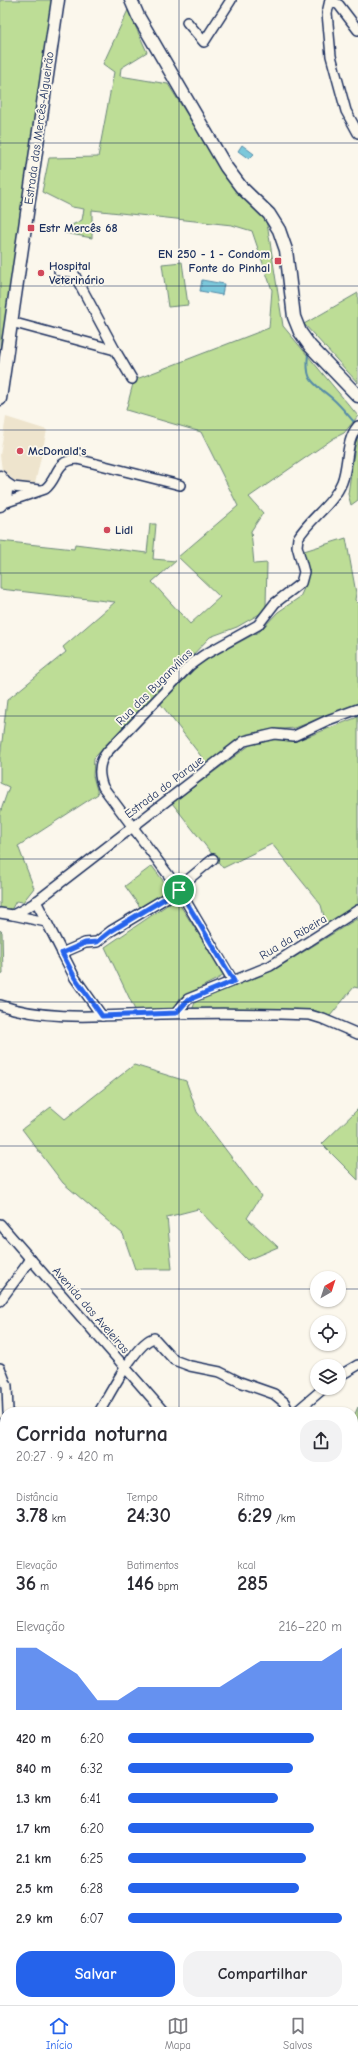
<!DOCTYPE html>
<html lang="pt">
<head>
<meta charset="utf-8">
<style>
	:root { --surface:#fff; --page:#f2f2f3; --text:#2b2b33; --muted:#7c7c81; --line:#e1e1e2; --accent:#2563eb }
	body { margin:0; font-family:"Comic Neue",sans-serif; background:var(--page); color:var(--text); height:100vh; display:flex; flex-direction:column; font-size:15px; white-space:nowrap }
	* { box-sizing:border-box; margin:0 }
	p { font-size:13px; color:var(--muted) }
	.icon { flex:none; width:22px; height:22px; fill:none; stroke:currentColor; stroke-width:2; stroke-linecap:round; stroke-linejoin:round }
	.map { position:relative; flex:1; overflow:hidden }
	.side { position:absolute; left:0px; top:1407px; width:358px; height:598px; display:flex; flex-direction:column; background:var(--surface); border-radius:16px 16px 0 0; box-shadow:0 1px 3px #0004 }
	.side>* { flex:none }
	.needle { width:26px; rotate:39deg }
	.controls { position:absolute; left:310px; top:1271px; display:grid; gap:8px }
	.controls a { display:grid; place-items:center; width:36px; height:36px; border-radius:50%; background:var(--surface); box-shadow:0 1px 3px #0004; font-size:20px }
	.pin { position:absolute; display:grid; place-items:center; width:34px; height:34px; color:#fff; margin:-17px; border:2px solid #fff; border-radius:50%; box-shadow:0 1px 4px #0007 }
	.round { display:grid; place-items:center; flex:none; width:42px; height:42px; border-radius:16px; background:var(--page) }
	.headline { display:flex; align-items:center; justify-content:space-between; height:68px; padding:0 16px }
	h1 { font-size:22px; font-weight:600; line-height:30px }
	.stats { display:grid; grid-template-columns:repeat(3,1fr); gap:6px; height:68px; padding:4px 16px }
	.stats div { display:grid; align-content:center }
	.stats b { font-size:20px; font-weight:600 }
	.stats small { font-size:11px; font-weight:400 }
	.stats p { font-size:11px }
	.chart { height:112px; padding:8px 16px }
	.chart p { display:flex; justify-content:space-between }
	.chart svg { width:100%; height:72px; margin-top:4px; fill:var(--accent); opacity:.7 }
	.action { display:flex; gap:8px; margin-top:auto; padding:8px 16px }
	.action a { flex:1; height:46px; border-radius:16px; background:var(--accent); color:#fff; font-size:16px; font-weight:600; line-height:46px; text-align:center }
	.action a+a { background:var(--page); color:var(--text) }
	ul { padding:0 16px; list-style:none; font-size:13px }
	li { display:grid; grid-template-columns:64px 48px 1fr; align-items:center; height:30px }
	li i { height:10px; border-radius:5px; background:var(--accent) }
	.dock { display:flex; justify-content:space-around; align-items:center; height:56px; border-top:1px solid var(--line); background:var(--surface); font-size:11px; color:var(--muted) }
	.dock a { display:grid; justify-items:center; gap:2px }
	.dock .active { color:var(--accent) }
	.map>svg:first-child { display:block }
	.built { fill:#eee4cd }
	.green { fill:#bddd96; stroke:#6c867a }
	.water { fill:#7bc8da; stroke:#558ba8 }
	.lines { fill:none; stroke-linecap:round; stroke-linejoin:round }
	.stream { stroke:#558ba8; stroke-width:2 }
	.river { stroke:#7bc8da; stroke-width:13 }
	.street-casing { stroke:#1b2f5e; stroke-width:12 }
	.secondary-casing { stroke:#1b2f5e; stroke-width:15 }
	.street { stroke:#fbf7ec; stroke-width:9 }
	.secondary { stroke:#fbf7ec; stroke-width:12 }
	.rail { stroke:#1b2f5e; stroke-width:2 }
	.route-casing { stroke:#fff; stroke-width:8 }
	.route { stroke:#2563eb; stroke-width:5 }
	.grid { fill:none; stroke:#1b2f5e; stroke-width:1; stroke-opacity:0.55 }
	.poi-dot { fill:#d1495b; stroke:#fbf7ec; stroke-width:1.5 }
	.labels { text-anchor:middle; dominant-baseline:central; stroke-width:3.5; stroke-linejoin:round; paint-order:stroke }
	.street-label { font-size:12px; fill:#1b2f5e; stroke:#fbf7ec }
	.poi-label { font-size:12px; font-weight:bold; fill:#1b2f5e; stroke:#fbf7ec; text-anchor:start }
</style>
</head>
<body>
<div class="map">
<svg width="358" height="2005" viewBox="0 0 358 2005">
	<rect width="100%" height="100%" fill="#fbf7ec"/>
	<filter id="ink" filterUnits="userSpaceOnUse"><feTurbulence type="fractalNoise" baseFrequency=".025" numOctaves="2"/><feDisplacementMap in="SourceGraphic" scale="8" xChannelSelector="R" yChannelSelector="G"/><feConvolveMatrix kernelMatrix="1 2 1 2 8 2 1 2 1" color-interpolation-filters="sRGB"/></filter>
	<g filter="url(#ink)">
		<g class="built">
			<polygon points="6,417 47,430 35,484 16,482 2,470 0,455"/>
			<polygon points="358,1887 358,1906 353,1916 353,1891"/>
			<polygon points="358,1969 358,2005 339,2005 342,2000 353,2000 353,1979"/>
		</g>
		<g class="green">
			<polygon points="0,0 58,0 0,365"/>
			<polygon points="128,10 147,52 121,68 120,76 168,84 220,167 265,218 268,229 283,326 358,416 344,433 334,438 249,497 263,513 251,531 254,564 267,563 266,606 263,612 237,627 210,637 94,758 93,776 98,794 18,846 34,888 23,902 16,901 11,910 0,908 0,813 9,787 0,783 0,758 7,700 66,652 63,647 115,602 0,589 0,541 74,549 75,544 147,553 150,524 156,524 153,559 176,561 152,582 190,624 220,597 178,557 238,506 201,432 126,410 134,380 269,328 272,290 252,231 232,225 92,210 92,238 65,233 66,228 82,220 84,209 72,207 42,192 49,158 98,157 114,72 103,64"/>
			<polygon points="182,262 188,305 168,307 162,264"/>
			<polygon points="358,293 358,383 304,324"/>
			<polygon points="358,437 358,500 351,505 348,494 356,439"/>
			<polygon points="346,538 356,593 355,600 358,603 358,704 295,728 270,730 247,734 207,764 160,703 201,663 260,631 278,612 300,597 306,584 307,572 304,551"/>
			<polygon points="358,717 358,906 326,924 321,905 272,844 223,868 172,803 250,745 277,739 296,741"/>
			<polygon points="152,866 170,890 140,907 125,886"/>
			<polygon points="176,899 225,975 180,998 174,1009 135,1010 105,947"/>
			<polygon points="358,918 358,988 354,987 330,1016 313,1010 192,1010 196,1000 274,970"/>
			<polygon points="0,930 2,932 3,973 0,974"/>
			<polygon points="134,1065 186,1081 197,1112 261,1196 247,1218 278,1247 247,1260 198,1209 167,1217 172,1269 135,1269 123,1234 63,1183 22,1129 51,1107 65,1119"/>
			<polygon points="358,1109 358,1180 322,1144"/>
			<polygon points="358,1407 358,1502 353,1496 353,1418"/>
			<polygon points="353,1620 358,1626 358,1664 353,1667"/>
			<polygon points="0,1678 5,1686 5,1743 0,1748"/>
			<polygon points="358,1717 358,1769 353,1774 353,1722"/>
			<polygon points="133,2000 180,2000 187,2005 133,2005"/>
		</g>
		<g class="water">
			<polygon points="242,145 254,154 249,159 238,151"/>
			<polygon points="202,280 224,284 222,295 200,291"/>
		</g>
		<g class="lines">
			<path class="stream" d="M 308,353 C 305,383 312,381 333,399 C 340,405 347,414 354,422"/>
			<g class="river">
				<polyline points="353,1818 358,1816"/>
				<polyline points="112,2005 113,2000"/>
			</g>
			<g class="street-casing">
				<g id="street">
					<polyline points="330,0 327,13 331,56 346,111 358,133"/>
					<polyline points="330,0 339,5 358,30"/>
					<polyline points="187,22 204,42 231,0"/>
					<polyline points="59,271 73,272 115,350"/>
					<polyline points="11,322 115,350 132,379"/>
					<polyline points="4,481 13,487 40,490"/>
					<path d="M 1,504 L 45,489 C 59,478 54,461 77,459 L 180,485"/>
					<polyline points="178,888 213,859"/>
					<polyline points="36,901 75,978 102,1016"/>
					<polyline points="0,913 13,915 33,904 244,741 274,734 294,736 328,720 358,709"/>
					<polyline points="13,915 46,922"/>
					<polyline points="62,953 85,943 97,942 111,931 179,890"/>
					<path d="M 233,981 L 178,888 L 103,787 C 98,774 98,763 107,752 L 190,665 L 204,655 L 258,625 L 275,603 L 301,583 L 304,572 L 297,546 L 298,538 C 310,518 333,505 342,482 C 349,464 345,441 358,426"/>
					<path d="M 0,1005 C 49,1022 109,1015 161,1014 C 210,1013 261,1013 310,1015 L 323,1019 L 358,1034"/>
					<polyline points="176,1013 188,999 270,966 358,910"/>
					<polyline points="0,1224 164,1412"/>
					<polyline points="0,1301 31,1259"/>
					<polyline points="0,1368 7,1386 8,1412"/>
					<polyline points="339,1376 358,1365"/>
					<path d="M 99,1412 C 109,1396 136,1342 154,1338 L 174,1360 L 190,1366 L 220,1372 L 240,1382 L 274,1394 L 284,1402 L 289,1412"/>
					<polyline points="296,1412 324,1388"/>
					<polyline points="0,1435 5,1422"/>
					<polyline points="353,1556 358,1561"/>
					<polyline points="0,1581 5,1573"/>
					<polyline points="0,1658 5,1667"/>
					<polyline points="0,1775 5,1777"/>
					<polyline points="0,1828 5,1826"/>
					<polyline points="353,1834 358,1839"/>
					<polyline points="0,1920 5,1924"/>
					<polyline points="54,2005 59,2000"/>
				</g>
			</g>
			<g class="secondary-casing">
				<g id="secondary">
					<polyline points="131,0 138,16 226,167 241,187 269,214 279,230 286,250 294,317 300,332 310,346 358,396"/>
					<polyline points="0,399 58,0"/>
					<path d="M 0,477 C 8,486 8,496 0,505"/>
					<polyline points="195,2000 202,2005"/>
				</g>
			</g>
			<use href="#street" class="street"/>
			<use href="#secondary" class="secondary"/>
			<g class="rail">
				<polyline points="353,1957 358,1949"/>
				<polyline points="319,2005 322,2000"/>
			</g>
		</g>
	</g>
	<g class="lines" filter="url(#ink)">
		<g class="route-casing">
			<polygon id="route" points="179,890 234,981 188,1000 176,1013 102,1016 75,978 62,953 85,943 97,942 111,931"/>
		</g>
		<use href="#route" class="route"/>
	</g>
	<path class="grid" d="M 179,0 L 179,1412M 0,143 L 358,143M 0,286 L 358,286M 0,430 L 358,430M 0,573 L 358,573M 0,716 L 358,716M 0,859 L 358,859M 0,1002 L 358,1002M 0,1146 L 358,1146M 0,1289 L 317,1289M 339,1289 L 358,1289M 0,1432 L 5,1432M 353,1432 L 358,1432M 0,1575 L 5,1575M 353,1575 L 358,1575M 0,1719 L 5,1719M 353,1719 L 358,1719M 0,1862 L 5,1862M 353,1862 L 358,1862M 179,2000 L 179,2005"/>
	<g class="poi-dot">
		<rect x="27" y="224" width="8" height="8" rx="2"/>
		<rect x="274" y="257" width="8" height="8" rx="2"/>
		<circle cx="41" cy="273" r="4"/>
		<circle cx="20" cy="451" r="4"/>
		<circle cx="107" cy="530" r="4"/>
	</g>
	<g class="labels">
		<g class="street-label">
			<text transform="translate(39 128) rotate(-82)">Estrada das Mercês-Algueirão</text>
			<text transform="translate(154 687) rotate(-45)">Rua das Buganvílias</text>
			<text transform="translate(164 787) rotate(-37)">Estrada do Parque</text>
			<text transform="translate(293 937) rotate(-31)">Rua da Ribeira</text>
			<text transform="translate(91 1310) rotate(49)">Avenida das Aveleiras</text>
		</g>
		<g class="poi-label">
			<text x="39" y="228">Estr Mercês 68</text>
			<text x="270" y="254" text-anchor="end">EN 250 - 1 - Condom<tspan x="270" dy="14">Fonte do Pinhal</tspan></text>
			<text x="49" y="266">Hospital<tspan x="49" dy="14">Veterinário</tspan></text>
			<text x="28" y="451">McDonald's</text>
			<text x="115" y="530">Lidl</text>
		</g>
	</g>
</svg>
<div class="controls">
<a><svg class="needle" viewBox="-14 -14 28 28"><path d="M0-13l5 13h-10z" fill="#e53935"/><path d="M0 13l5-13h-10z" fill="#7c7c81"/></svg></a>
<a><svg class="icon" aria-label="locate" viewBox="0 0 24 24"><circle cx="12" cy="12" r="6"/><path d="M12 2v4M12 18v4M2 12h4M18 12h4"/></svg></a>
<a><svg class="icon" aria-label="layers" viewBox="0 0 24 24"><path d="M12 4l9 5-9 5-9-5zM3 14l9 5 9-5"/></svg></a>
</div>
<div class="pin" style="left:179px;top:890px;background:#1e9e55"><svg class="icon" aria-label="arrive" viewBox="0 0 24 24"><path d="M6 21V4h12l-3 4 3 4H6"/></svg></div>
<section class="side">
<div class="headline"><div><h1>Corrida noturna</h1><p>20:27 · 9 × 420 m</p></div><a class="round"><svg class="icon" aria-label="share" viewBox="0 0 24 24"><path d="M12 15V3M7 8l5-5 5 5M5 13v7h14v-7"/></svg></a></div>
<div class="stats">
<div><p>Distância</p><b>3.78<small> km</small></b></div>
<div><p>Tempo</p><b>24:30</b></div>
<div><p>Ritmo</p><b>6:29<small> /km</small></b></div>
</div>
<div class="stats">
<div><p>Elevação</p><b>36<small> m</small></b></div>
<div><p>Batimentos</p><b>146<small> bpm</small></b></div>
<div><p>kcal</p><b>285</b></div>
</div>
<div class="chart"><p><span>Elevação</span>216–220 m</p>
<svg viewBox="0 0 160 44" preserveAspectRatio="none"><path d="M0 44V6L10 6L20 14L30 22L40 38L50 38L60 30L70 30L80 30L90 30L100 30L110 22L120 14L130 14L140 14L150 14L160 6V44z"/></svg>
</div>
<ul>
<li><b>420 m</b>6:20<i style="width:87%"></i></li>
<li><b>840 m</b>6:32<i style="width:77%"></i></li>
<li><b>1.3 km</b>6:41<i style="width:70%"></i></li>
<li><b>1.7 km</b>6:20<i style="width:87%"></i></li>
<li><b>2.1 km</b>6:25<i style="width:83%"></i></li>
<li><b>2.5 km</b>6:28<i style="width:80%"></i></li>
<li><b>2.9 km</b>6:07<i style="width:100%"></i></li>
</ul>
<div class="action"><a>Salvar</a><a>Compartilhar</a></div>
</section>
</div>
<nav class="dock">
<a class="active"><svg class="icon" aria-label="home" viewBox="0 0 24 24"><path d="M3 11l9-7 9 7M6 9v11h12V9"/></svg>Início</a>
<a><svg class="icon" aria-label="map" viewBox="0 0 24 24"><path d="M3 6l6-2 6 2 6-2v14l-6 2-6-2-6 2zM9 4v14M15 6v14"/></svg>Mapa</a>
<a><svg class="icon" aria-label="saved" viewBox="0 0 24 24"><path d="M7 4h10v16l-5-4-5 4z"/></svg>Salvos</a>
</nav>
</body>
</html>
